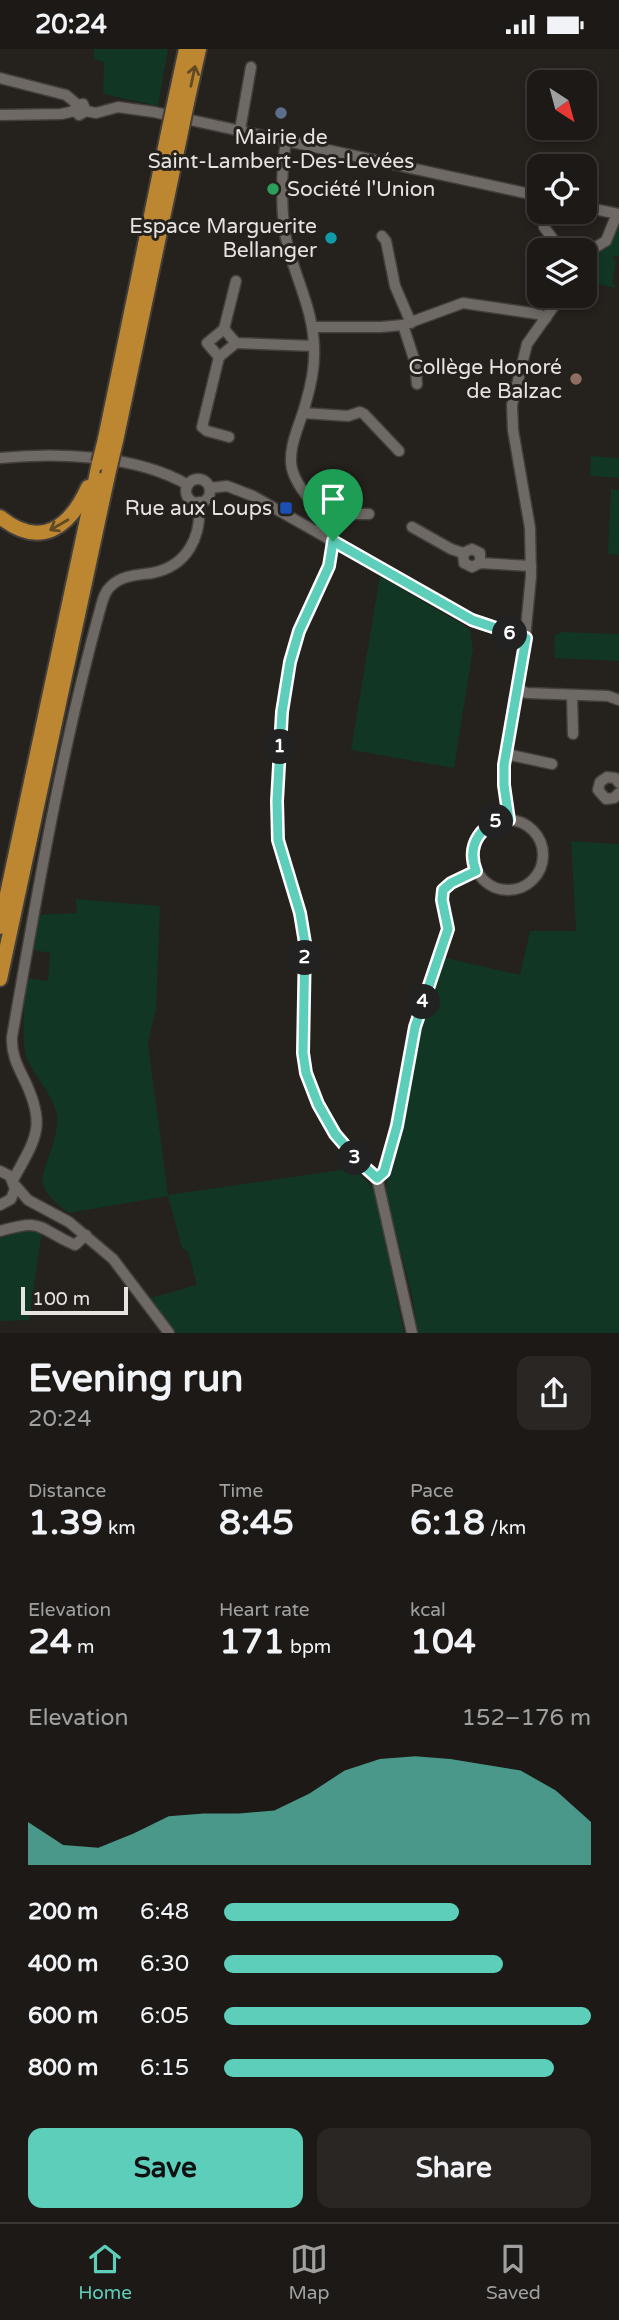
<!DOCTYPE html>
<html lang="en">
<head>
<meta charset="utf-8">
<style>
	:root { --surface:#1c1916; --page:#292623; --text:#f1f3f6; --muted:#a0a0a1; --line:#3a3835; --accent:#5cceba }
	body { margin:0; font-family:"Varela Round",sans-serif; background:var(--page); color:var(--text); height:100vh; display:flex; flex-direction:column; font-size:26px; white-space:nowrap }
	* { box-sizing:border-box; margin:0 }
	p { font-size:23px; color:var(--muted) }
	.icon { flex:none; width:38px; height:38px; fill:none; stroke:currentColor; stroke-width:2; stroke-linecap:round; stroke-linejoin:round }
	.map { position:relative; height:1284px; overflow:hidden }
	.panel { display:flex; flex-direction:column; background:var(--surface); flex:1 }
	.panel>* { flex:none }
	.needle { width:46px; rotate:144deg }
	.tools { position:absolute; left:527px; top:21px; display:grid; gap:14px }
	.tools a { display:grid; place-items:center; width:70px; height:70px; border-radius:14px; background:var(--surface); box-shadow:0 4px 10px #0003,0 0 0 2px var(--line); font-size:35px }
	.scale { position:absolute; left:21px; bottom:18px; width:107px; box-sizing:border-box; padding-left:7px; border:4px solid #e6e3e0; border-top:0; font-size:19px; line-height:24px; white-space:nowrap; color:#e6e3e0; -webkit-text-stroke:5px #25211d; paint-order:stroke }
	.pin { position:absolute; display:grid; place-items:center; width:60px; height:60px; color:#fff; margin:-72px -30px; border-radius:50% 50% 50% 0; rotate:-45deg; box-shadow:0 0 7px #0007 }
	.pin .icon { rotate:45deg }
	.km { position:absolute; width:35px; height:35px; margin:-18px; border-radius:50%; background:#222; color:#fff; font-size:19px; line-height:35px; text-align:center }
	.round { display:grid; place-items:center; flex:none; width:74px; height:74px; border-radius:14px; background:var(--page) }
	.summary { display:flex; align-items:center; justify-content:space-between; height:119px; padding:0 28px }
	h1 { font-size:38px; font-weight:700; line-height:52px }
	.figures { display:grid; grid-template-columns:repeat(3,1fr); gap:10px; height:119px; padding:7px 28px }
	.figures div { display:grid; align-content:center }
	.figures b { font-size:35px; font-weight:700 }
	.figures small { font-size:19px; font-weight:400 }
	.figures p { font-size:19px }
	.chart { height:196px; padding:14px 28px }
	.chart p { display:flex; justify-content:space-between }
	.chart svg { width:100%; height:126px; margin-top:7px; fill:var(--accent); opacity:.7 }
	.cta { display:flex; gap:14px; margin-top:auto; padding:14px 28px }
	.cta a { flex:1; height:80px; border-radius:14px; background:var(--accent); color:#111; font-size:28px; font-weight:700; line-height:80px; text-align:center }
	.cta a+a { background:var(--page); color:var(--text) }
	ul { padding:0 28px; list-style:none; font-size:23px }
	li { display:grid; grid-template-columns:112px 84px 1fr; align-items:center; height:52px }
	li i { height:18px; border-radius:9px; background:var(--accent) }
	.status { display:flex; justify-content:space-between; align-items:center; height:49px; padding:0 35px; background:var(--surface); direction:ltr }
	.status svg { height:19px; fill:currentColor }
	.tab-bar { display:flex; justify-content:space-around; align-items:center; height:98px; border-top:2px solid var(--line); background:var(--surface); font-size:19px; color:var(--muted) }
	.tab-bar a { display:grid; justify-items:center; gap:4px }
	.tab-bar .on { color:var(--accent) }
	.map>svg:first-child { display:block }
	.green { fill:#113624 }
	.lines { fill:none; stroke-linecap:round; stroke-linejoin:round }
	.minor-casing { stroke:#423e3b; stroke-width:13 }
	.highway-casing { stroke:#423e3b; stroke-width:18 }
	.minor { stroke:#6e6964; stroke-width:10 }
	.highway { stroke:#bd8732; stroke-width:14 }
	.highway-bridge-casing { stroke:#423e3b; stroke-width:18; stroke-linecap:butt }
	.highway-bridge { stroke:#bd8732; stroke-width:14 }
	.oneway { stroke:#624a25 }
	.route-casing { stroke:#fff; stroke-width:14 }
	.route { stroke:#5cceba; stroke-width:9 }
	.service-dot { fill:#5c6f8a; stroke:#25211d; stroke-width:2.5 }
	.leisure-dot { fill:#2e9e5b; stroke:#25211d; stroke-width:2.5 }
	.culture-dot { fill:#0f9aa8; stroke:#25211d; stroke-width:2.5 }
	.education-dot { fill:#8d6e63; stroke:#25211d; stroke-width:2.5 }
	.transit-dot { fill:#1a4fb4; stroke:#25211d; stroke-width:2.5 }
	.labels { text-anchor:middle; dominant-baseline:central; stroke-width:6; stroke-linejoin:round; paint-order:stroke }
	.poi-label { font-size:21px; fill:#e6e3e0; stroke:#25211d; text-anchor:end }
</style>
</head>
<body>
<div class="status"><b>20:24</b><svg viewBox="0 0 49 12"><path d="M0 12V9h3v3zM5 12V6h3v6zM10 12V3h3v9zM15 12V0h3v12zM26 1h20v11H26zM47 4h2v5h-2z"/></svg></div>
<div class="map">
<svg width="619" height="1284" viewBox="0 0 619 1284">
	<rect width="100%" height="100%" fill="#25211d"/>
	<g class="green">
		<polygon points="94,0 168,0 158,57 103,45 104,13 94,10"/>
		<polygon points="619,178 619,207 614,207 613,211 616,212 612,235 616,236 615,239 585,232 584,211 604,200"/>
		<polygon points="591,407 619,409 619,429 590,427"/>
		<polygon points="611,440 619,441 619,506 608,505"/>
		<polygon points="380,527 470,580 473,600 454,719 351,701"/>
		<polygon points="561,583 619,585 619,612 554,609 555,586"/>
		<polygon points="571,792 619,795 619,1284 418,1284 412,1247 386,1144 387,1128 401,1077 421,971 442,908 520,926 530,882 576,882"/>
		<path d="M 76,850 L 160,857 L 156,960 L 148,994 L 168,1146 L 354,1119 L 374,1140 L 404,1284 L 177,1284 L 150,1249 L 197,1236 L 188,1203 L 182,1199 L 168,1147 L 68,1164 C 60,1157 46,1146 43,1136 C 39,1123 60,1089 57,1067 C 53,1045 36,1030 27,1010 C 21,995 24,946 27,929 L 48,932 L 50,904 L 28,900 L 37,866 L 77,864 Z"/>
		<polygon points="29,1180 42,1182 29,1271 0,1272 0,1189"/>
	</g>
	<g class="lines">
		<g class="minor-casing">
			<g id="minor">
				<polyline points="0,29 66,46 78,56"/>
				<polyline points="86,62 83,55 78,56 75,59 79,66 86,62 96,64 118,58 154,63 539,147"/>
				<polyline points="0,66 61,65 75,62"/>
				<polyline points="240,81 251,18"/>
				<path d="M 286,92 C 281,121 280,169 288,198 C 297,232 314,264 314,300 C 315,317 311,336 306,353 C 301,374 287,398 292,420 C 296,436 311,452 321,465 L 323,473 L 319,484"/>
				<polyline points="584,158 619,165"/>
				<polyline points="543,163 544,178 561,201"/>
				<polyline points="382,187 386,192 395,237 411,274"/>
				<polyline points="584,205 606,192 617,165"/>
				<polyline points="403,276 415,313 417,335"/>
				<polyline points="312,278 381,278 403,276 463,254 538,265 546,269"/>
				<polyline points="224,280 236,294 314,297"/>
				<polyline points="219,308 236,294"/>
				<polyline points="303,364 348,367 360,363 364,365 399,402"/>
				<polyline points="229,388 207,382 202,378 219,308 207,294 224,280 236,232"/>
				<path d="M 0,409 C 58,403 137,406 188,436"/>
				<circle cx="198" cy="442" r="12"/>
				<polyline points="210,439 227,437 253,447 472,571 525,589"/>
				<polyline points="321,465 369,465"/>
				<polyline points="412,478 451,500 463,504"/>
				<polyline points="333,492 329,517 299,582 290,613 282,663 277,753 278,791 300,864 305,894 303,1004 306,1024 318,1055 336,1085 359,1113 377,1129 412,1284"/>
				<polyline points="480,514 480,504 472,500 463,504 464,514 472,518 480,514 531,517"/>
				<polyline points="518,641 527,644 608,647 619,651"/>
				<polyline points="572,646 573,685"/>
				<polyline points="506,705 552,715"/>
				<polyline points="619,734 615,729 607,728 600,733 598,741 606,750 614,749 619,744"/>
				<circle cx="508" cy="806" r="35"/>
				<polyline points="509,771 504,736 504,716 525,589 531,527 530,479 513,381 512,356 527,295 561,247"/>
				<polyline points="0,1122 10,1127 15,1140 11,1150 0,1156"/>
				<polyline points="377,1129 384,1123 391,1101 415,978 448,880 442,851 443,841 451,834 476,822"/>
				<path d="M 13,1131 C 36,1089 47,1077 24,1030 C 17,1016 11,1004 12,988 C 37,844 62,698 101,557 C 103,550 105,542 111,537 C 122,526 138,526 152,524 C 188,517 202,487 199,453"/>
				<polyline points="14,1135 28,1151 69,1173 113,1210 169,1284"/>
				<path d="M 0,1182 C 46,1169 36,1179 75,1196 L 86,1186"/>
			</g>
		</g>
		<g class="highway-casing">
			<g id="highway">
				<polyline points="175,51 186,0"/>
				<polyline points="187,54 199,0"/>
				<polyline points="105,390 168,84"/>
				<polyline points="116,392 180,88"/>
				<path d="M 0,468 C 41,501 70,478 88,438"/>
				<polyline points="0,878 99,414"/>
				<polyline points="0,930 108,426"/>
			</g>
		</g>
		<use href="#minor" class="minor"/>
		<use href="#highway" class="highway"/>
		<g class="highway-bridge-casing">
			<g id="highway-bridge">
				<polyline points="168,84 175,51"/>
				<polyline points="180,88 187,54"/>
				<polyline points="99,414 105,390"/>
				<polyline points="108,426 116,392"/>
			</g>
		</g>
		<use href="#highway-bridge" class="highway-bridge"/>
	</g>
	<defs><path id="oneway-shaft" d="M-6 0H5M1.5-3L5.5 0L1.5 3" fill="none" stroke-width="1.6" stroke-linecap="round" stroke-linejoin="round" transform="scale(1.75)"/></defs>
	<g class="oneway">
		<use href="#oneway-shaft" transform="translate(193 27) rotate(-78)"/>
		<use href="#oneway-shaft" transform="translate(59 476) rotate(150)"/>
	</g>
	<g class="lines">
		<g class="route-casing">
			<path id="route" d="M 333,492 L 472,571 L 526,589 L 504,716 L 504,736 L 509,771 C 481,773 466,796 476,822 L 451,834 L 443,841 L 442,851 L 448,880 L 415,978 L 397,1077 L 384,1123 L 377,1129 L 359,1113 L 335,1085 L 318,1055 L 306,1024 L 303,1004 L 305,894 L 300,864 L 278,791 L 277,752 L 282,663 L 290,613 L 299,582 L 329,517 Z"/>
		</g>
		<use href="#route" class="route"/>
	</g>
	<circle class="service-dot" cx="281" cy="64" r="7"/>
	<circle class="leisure-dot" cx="273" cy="140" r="7"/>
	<circle class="culture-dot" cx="331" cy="189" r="7"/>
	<circle class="education-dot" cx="576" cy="330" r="7"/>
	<rect class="transit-dot" x="279" y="452" width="14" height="14" rx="3.5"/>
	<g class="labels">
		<g class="poi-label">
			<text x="281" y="88" text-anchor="middle">Mairie de<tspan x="281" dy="24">Saint-Lambert-Des-Levées</tspan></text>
			<text x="287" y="140" text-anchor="start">Société l'Union</text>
			<text x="317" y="177">Espace Marguerite<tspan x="317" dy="24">Bellanger</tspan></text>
			<text x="562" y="318">Collège Honoré<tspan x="562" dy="24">de Balzac</tspan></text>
			<text x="272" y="459">Rue aux Loups</text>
		</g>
	</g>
</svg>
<div class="tools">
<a><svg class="needle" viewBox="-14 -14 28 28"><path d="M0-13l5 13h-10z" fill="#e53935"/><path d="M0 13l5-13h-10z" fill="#a0a0a1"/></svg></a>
<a><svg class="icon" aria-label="locate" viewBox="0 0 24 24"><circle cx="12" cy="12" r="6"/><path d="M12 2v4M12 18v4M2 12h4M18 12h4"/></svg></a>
<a><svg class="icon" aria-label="layers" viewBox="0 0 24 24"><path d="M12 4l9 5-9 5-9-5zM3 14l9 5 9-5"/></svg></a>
</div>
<div class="scale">100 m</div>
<div class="pin" style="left:333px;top:492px;background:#1e9e55"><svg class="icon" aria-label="arrive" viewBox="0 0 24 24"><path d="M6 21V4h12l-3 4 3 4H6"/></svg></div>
<b class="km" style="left:280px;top:698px">1</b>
<b class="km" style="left:305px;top:909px">2</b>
<b class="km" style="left:355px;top:1109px">3</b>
<b class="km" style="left:423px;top:953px">4</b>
<b class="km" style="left:496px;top:773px">5</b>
<b class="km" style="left:510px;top:585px">6</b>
</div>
<section class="panel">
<div class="summary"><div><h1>Evening run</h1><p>20:24</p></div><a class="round"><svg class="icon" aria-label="share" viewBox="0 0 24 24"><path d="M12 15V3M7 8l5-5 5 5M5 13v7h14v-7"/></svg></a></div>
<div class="figures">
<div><p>Distance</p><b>1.39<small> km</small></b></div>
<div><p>Time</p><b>8:45</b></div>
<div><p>Pace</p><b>6:18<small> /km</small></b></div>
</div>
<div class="figures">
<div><p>Elevation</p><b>24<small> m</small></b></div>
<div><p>Heart rate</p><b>171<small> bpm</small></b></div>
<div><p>kcal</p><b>104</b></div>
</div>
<div class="chart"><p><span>Elevation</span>152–176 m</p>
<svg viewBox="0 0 160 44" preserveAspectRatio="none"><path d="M0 44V29L10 37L20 38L30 33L40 27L50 26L60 26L70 25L80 19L90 11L100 7L110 6L120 7L130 9L140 11L150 18L160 29V44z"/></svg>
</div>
<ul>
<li><b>200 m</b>6:48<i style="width:64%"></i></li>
<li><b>400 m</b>6:30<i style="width:76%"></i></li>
<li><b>600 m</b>6:05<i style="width:100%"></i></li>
<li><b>800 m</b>6:15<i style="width:90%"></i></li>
</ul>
<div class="cta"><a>Save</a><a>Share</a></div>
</section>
<nav class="tab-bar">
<a class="on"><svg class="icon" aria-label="home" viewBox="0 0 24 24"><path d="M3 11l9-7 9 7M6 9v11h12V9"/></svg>Home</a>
<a><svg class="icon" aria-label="map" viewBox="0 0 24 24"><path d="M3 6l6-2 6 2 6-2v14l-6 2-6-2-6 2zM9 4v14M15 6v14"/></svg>Map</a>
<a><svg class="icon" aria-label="saved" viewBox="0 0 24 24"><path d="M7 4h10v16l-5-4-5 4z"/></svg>Saved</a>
</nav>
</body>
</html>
